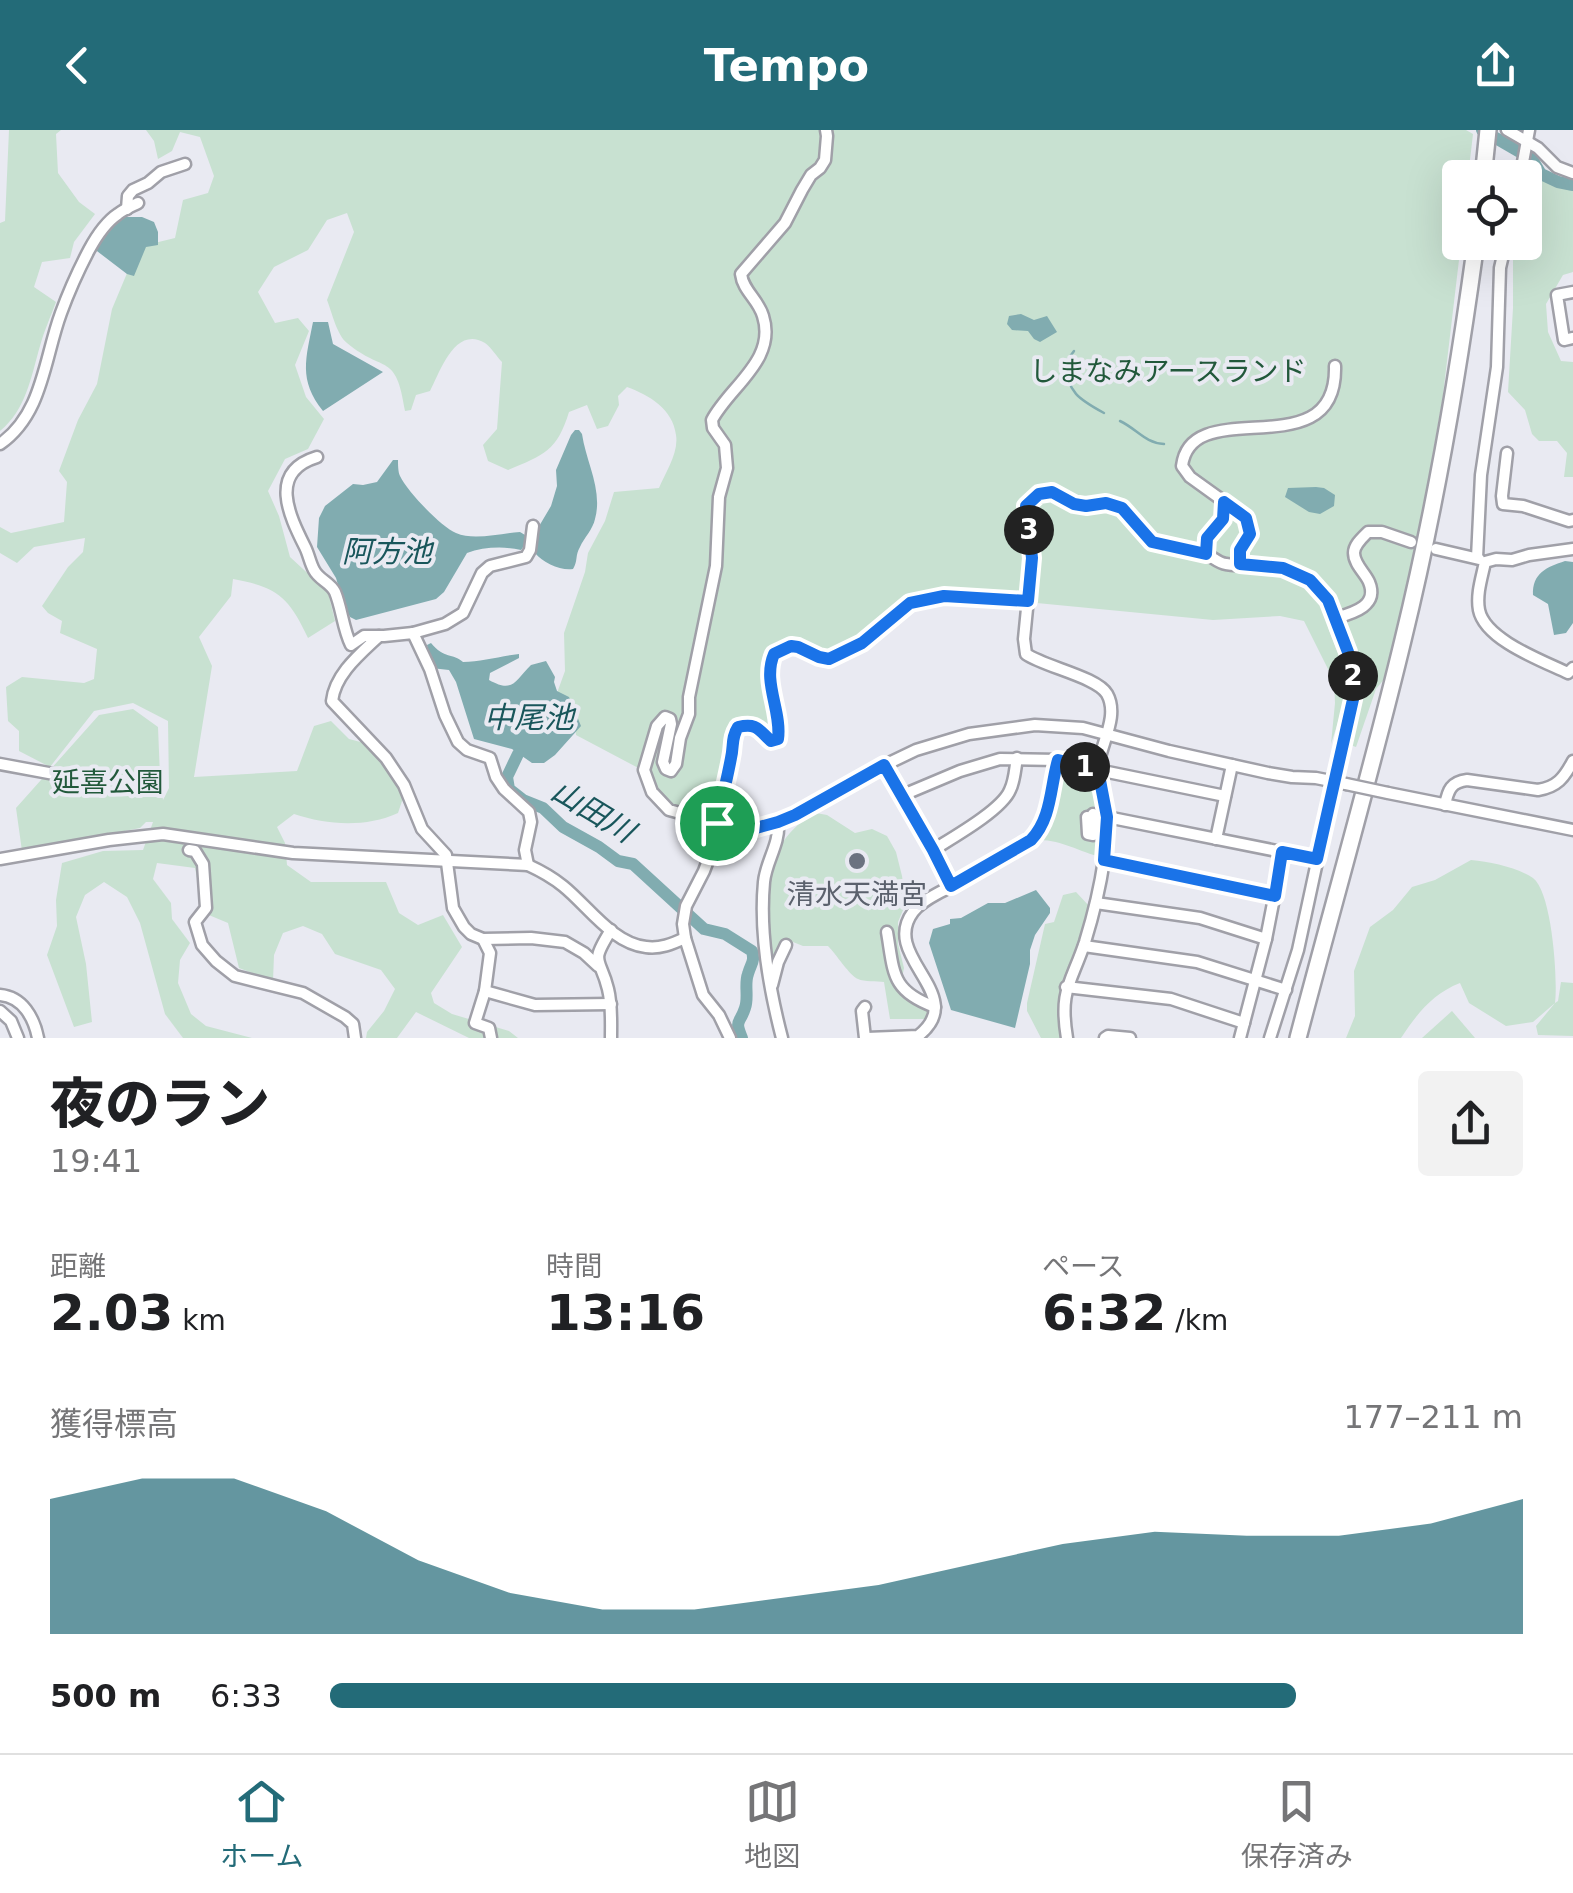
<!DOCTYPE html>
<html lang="ja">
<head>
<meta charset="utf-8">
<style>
	:root { --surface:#fff; --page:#f2f2f2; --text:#202124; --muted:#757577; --line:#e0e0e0; --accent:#236b78 }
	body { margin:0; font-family:"DejaVu Sans","Noto Sans JP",sans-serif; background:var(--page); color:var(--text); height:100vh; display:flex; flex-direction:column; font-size:38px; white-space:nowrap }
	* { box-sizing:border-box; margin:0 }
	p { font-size:32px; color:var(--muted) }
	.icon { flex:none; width:55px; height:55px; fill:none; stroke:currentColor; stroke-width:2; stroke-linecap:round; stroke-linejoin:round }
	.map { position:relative; height:908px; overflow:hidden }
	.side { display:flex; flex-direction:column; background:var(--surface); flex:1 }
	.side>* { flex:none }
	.buttons { position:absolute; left:1442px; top:30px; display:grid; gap:20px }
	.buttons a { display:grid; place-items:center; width:100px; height:100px; border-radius:10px; background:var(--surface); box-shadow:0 10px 40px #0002; font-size:50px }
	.pin { position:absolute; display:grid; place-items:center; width:85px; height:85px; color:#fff; margin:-42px; border:5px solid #fff; border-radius:50%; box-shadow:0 2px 10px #0007 }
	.km { position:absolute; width:50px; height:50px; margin:-25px; border-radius:50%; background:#222; color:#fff; font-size:28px; line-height:50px; text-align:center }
	.round { display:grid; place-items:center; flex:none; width:105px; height:105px; border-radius:10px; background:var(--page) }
	.headline { display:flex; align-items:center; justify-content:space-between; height:170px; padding:0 50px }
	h1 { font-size:55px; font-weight:800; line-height:75px }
	.metrics { display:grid; grid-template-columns:repeat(3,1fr); gap:15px; height:170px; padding:10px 50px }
	.metrics div { display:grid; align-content:center }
	.metrics b { font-size:50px; font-weight:800 }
	.metrics small { font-size:28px; font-weight:400 }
	.metrics p { font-size:28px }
	.chart { height:280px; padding:20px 50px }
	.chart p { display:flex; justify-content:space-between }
	.chart svg { width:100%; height:180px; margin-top:10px; fill:var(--accent); opacity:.7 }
	ul { padding:0 50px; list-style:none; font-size:32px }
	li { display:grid; grid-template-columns:160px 120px 1fr; align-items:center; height:75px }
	li i { height:25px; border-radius:12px; background:var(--accent) }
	header { display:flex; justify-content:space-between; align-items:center; height:130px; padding:0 50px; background:var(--accent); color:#fff; font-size:45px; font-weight:800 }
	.dock { display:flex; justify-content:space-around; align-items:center; height:140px; border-top:2px solid var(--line); background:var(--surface); font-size:28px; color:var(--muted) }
	.dock a { display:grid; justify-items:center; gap:5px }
	.dock .current { color:var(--accent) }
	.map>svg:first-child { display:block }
	.green { fill:#c8e1d1 }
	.water { fill:#81acb0 }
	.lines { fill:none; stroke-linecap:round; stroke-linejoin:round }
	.stream { stroke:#81acb0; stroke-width:2.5 }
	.river { stroke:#81acb0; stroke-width:12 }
	.minor-casing { stroke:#a0a0a8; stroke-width:15 }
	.highway-casing { stroke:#a0a0a8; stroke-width:20 }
	.minor { stroke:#fff; stroke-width:10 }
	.highway { stroke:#fff; stroke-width:15 }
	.minor-bridge-casing { stroke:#a0a0a8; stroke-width:15; stroke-linecap:butt }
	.minor-bridge { stroke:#fff; stroke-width:10 }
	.route-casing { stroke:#fff; stroke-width:20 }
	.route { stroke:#1a73e8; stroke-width:12 }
	.worship-dot { fill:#6b7280; stroke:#e9eaf2; stroke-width:4 }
	.labels { text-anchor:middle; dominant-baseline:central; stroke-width:8; stroke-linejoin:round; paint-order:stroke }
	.park-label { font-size:28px; fill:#22593b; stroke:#e9eaf2 }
	.worship-label { font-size:28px; fill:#5b616d; stroke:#e9eaf2 }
	.water-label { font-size:30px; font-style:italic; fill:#19565b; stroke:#e9eaf2 }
</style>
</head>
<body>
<header><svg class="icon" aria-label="back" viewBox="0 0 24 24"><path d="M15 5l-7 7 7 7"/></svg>Tempo<svg class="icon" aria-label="share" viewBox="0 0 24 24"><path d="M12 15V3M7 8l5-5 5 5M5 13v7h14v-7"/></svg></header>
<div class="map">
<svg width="1573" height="908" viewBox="0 0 1573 908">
	<rect width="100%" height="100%" fill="#e9eaf2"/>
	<g class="green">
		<path d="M 9,0 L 61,0 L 56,4 L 58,43 L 79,72 L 95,84 L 74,112 L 70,128 L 42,132 L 34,157 L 56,172 C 51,186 44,201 40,216 C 31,247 26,280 0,301 L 0,93 L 5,91 Z"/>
		<path d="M 146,0 L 1466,0 L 1473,4 L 1468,47 L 1460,48 L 1461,113 L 1443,265 L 1423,382 L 1398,504 L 1386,547 L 1376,559 L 1356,617 L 1350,615 C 1362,565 1372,549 1347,500 L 1328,497 C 1332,510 1339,523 1342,535 C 1349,563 1339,589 1331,614 L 1335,573 L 1334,551 L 1304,491 L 1280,486 L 1213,490 L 976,467 L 910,473 L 855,516 L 829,529 L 798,517 L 774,524 L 771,547 L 778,609 L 759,598 L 739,597 L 717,693 L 669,680 L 644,641 L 576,605 L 575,595 L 553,574 L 565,541 L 564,503 L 585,442 L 588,423 L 605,391 L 614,362 L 659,358 C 665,343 679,323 676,305 C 673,279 649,265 627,257 L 618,266 L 619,275 L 608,296 L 597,299 L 587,275 L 569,282 C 557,321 544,325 508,340 L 488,331 L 483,315 L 497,299 L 502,232 C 497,227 491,217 485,213 C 455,195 440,242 430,261 L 416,265 L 411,280 L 405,281 C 396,221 384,244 347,213 C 337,205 332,183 327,170 L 354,102 L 347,83 L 327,90 L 308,120 L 274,137 L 258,162 L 275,193 L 298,188 L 309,201 L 295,235 L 306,267 L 324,289 L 308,319 L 285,329 L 268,361 L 279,386 L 290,427 L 328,462 L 335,491 L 308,508 C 289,467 277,457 233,449 L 231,466 L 199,507 L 212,536 L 194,647 L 297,641 L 314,596 L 331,591 L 349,609 L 372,615 L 388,637 L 403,668 L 398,683 C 365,698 327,695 294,684 L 277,697 L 285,713 L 287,735 L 311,752 L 386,752 L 399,783 L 418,795 L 443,785 L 462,817 L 431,863 L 434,873 L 452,884 L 509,901 L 518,908 L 469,908 L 416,882 L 397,908 L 366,908 L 367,902 L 384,881 L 395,859 L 381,840 L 335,824 L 322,804 L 303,796 L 283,803 L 274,825 L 273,851 L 239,838 L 228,793 L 204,783 L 195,738 L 157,733 L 153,749 L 171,773 L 172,789 L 190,813 L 180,830 L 178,853 L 191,884 L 206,896 L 252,908 L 183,908 L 165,884 L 140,793 L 127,767 L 104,752 L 85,765 L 76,787 L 86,834 L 92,892 L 74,897 L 47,825 L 57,796 L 56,770 L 62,733 L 103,721 L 143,720 L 153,692 L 146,692 L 140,698 L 22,721 L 16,678 L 99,585 L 133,579 L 158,597 L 160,646 L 163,670 L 169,658 L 168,591 L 133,573 L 94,581 L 50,637 L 19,621 L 19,601 L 8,591 L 6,557 L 22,547 L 84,553 L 94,549 L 97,519 L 60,503 L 62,491 L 48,483 L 42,476 L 68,437 L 83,422 L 85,408 L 34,417 L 17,433 L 0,423 L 0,397 L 11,403 L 64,392 L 67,352 L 59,341 L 78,290 L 97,254 L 112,179 L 138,117 L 175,108 L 183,70 L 208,63 L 214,46 L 200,7 L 180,2 L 172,21 L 158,29 L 154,11 Z"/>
		<polygon points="1533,47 1573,61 1573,142 1563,145 1546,174 1548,202 1561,231 1573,232 1573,347 1564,347 1567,323 1557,311 1539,311 1532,304 1525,280 1508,262 1513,178 1513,126 1516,113 1525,112 1525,74"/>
		<path d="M 1062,636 L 1096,642 L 1104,687 L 1102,727 C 1078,722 1062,709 1036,710 L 1047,691 Z"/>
		<path d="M 816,683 L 827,685 L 855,703 L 872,699 L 887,706 L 896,722 L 902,746 L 906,773 L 898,792 L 898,814 L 904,838 L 899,862 L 930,881 L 930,889 L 890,889 L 884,852 C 877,851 864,852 858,849 C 850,846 836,824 828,816 L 803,816 L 788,810 L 778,815 L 773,836 L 768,836 C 768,822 770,808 770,795 C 770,781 767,767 768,754 C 771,724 789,696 816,683 Z"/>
		<path d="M 1471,730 C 1491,732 1516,737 1533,748 C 1552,762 1558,849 1555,873 L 1558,871 L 1561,852 L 1573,853 L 1573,906 L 1538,905 L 1536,896 L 1555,873 L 1533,892 L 1506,896 L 1469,873 L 1460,853 C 1432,864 1417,884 1401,908 L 1346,908 L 1355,886 L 1354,841 L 1370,797 L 1393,780 L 1412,757 L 1435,750 Z"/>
		<polygon points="1076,762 1090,777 1064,855 1059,881 1064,908 1041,908 1027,881 1027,873 1045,794 1054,792 1063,765"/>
		<polygon points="1452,881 1475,908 1422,908"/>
	</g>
	<g class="water">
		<polygon points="125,87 142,87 154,92 158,102 158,115 146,117 134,146 127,144 93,118 110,98"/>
		<polygon points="1021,184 1034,190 1047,186 1057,202 1040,212 1034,209 1028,201 1012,200 1007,194 1009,186"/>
		<path d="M 313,192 L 328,192 L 333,214 L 383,242 L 323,281 C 298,250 306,228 313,192 Z"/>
		<path d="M 575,300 L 579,300 L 582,304 C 586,332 603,360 595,389 C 593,399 584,408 580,417 C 575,425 578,431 573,439 C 561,441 543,433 535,423 L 538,398 L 551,376 L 557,356 L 556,340 L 571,305 Z"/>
		<path d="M 393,330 L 398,330 C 398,334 398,342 400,346 C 407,361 441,397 456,403 C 474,411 501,403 520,402 L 525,405 L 524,416 L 521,420 C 504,416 483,417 467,423 L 444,462 L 436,469 L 356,490 L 350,487 L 344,475 L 336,448 L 317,417 L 319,388 L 325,376 L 353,354 L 363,355 L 377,352 Z"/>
		<polygon points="1316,357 1324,358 1335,365 1334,376 1320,384 1309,382 1285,367 1288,358"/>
		<path d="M 1565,431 L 1573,432 L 1573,493 L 1566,503 L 1554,505 L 1548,474 L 1533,465 C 1532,443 1547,437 1565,431 Z"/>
		<path d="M 431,513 C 444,529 453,523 463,532 C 481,532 500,526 519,524 L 519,528 L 490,543 L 489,550 C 514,564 515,550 531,535 L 546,531 L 555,547 L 554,552 L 557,561 L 569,567 L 581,596 L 555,625 L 544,633 L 532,633 L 512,619 L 474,609 L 456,552 L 449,540 L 431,538 L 427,515 Z"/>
		<polygon points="1036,760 1050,778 1050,783 1035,805 1030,820 1030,834 1015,898 951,880 929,813 933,799 950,794 950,789 961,788 988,773 1005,773"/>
	</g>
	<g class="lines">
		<g class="stream">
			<path d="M 1074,221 L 1066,232 C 1066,262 1080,270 1104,283"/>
			<path d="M 1120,291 C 1137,299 1145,313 1164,314"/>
		</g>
		<g class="river">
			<polyline points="1482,0 1532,29 1541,44 1558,52 1573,55"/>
			<path d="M 518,624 L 507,647 L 509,659 L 523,670 L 543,678 L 563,697 L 599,717 L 618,731 L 633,734 L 704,799 L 725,804 L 752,821 C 755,832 751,833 748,844 C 744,854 749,867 745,878 C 740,894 734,889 742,908"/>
		</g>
		<g class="minor-casing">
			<g id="minor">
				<polyline points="1507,0 1538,18 1557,37 1573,43"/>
				<polyline points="1520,48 1529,0"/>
				<polyline points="127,79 128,66 133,60 148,53 161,42 185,34"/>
				<polyline points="1573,162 1557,165 1564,210 1573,208"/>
				<path d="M 0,314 C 43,284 44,229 61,183 C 69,161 78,141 89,120 C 96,107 106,92 118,84 C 124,79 132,76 138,73"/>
				<polyline points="1507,323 1502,366 1503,374 1523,376 1569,391 1573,390"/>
				<path d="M 317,327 C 268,342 289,385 305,417 C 309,425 310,433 314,440 C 319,450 330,452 335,462 C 342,479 343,499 351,515 L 364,506 L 384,506 L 413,503 L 430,539 L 445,585 L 458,612 L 467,620 L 490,628 L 496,647 L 504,659 L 529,682 L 531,692 L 525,720 L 528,735"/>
				<polyline points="1436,419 1479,429"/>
				<path d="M 1573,419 L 1529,425 L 1512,430 L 1496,429 L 1485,432 C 1482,447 1476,464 1479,480 C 1485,510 1543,531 1568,543 L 1573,538"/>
				<polyline points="1206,424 1207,408 1223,389 1224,372"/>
				<polyline points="1477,428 1481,345 1497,237 1500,138 1506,112"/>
				<path d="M 1240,434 L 1239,420 L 1251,404 L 1247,388 L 1190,347 L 1182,336 C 1191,261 1338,341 1335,236"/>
				<path d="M 1336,488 C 1353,483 1379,476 1369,452 C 1365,443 1354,434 1354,423 C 1354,415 1362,408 1368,402 L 1382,402 L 1411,412"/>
				<polyline points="413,503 445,494 463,483 482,443 490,436 526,427 530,420 533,396"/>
				<path d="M 379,506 C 360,524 335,544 332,571 L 386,628 L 404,655 L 422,699 L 446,725 L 453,778 L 464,797 L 471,804 L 483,809 L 531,808 L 565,812 L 584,823 L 598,836"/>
				<polyline points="0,634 54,644"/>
				<polyline points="884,635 933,720 951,756"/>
				<polyline points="1388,663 1573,700"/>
				<polyline points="903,665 960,641 1000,629 1058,630"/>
				<path d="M 1445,675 C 1448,660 1451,652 1467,650 L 1538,660 C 1557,657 1564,648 1573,631"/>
				<polyline points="1087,687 1088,704 1093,705 1096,694 1093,692 1093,684"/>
				<polyline points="1107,687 1317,729"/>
				<path d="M 717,693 L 669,680 L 652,662 L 644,640 L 657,596 L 665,587 L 670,589 L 671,594 L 663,632 L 666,639 L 671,641 L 676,634 L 680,608 L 689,584 L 689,567 L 716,436 L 719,367 L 727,338 L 725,315 L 713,298 L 712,290 C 730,256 777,230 763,186 C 758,169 743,161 741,144 L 785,93 L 802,60 L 811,45 L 820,38 L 825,30 L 827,6 L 826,0"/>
				<path d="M 778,693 C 780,714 766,731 764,752 C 759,804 769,858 782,908"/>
				<polyline points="716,709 778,693 795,685 891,632 916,620 969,604 1035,595 1083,598 1169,621 1268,643 1292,647 1316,648 1346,654"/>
				<polyline points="1216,709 1232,635"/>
				<polyline points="189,720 195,721 203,734 206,778 195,792 202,815 216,831 235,846 303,863 345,887 353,894 355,908"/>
				<path d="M 933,720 C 952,708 1002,680 1010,660 C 1015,650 1015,638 1017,628"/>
				<path d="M 0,729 L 109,710 L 163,704 L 293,723 L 528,735 C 541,741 552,747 563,756 C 588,776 612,813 646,817 C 660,819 672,814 685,808"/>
				<polyline points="1104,730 1275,766"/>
				<polyline points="1096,773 1200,788 1266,809"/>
				<path d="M 611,800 C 589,835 600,826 608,859 C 612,875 611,892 611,908"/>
				<path d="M 887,802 C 894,843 891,861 935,877"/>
				<polyline points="483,809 490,823 485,861 535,875 611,874"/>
				<polyline points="1084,816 1197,832 1286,860"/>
				<polyline points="772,855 778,832 786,815"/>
				<polyline points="1066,857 1171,869 1244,893"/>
				<polyline points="485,861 475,893 489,898 491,908"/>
				<path d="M 0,865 C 23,867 34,888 38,908"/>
				<polyline points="0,881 11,891 18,908"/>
				<path d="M 730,908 L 719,885 L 703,865 L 685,808 L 683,794 L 686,776 L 704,741 L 716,709 L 717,693 L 733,621 L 732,608 L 739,597 C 757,593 758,599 771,611 L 778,609 C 781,590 762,540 773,525 C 791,503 812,532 830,528 C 849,525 875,504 889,492 C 896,485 904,476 913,472 C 948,459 991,469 1028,471"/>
				<polyline points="865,908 862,881 865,877"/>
				<path d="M 867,908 L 918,906 C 971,865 879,827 913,782 C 922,770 938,764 951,756 C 977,741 1004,725 1031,709 C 1052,688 1050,657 1058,630 L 1098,640 L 1225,666"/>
				<path d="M 1067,908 C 1059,860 1071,854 1085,812 C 1093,786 1100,758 1104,730 C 1106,716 1108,699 1106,684 C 1104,670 1097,654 1098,639 C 1099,616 1120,587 1107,564 C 1097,547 1045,537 1026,524 L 1024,509 L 1032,428 L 1026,376 L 1039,364 L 1052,362 L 1074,374 L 1086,376 L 1106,373 L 1121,378 L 1152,412 C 1169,414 1189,417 1206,424 C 1213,427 1218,433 1226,434 C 1244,437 1263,435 1281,438 C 1335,449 1351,518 1353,565 L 1298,820 L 1270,908"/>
				<polyline points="1105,908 1108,906 1130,908"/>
				<polyline points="1240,908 1266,809 1283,722"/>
			</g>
		</g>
		<g class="highway-casing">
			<g id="highway">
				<polyline points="1483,48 1488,0"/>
				<path d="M 1298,908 C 1333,775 1371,643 1403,510 C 1435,379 1458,246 1476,112"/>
			</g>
		</g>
		<use href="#minor" class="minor"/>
		<use href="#highway" class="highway"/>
		<g class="minor-bridge-casing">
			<polyline id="minor-bridge" points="1346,654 1388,663"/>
		</g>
		<use href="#minor-bridge" class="minor-bridge"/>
	</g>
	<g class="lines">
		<g class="route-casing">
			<path id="route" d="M 1052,362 L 1074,374 L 1086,376 L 1106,373 L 1122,378 L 1152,412 L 1206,424 L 1207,408 L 1223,389 L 1224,372 L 1246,388 L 1250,404 L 1240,420 L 1240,434 L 1283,438 L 1310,450 L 1328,470 L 1348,522 L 1354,565 L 1317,729 L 1282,722 L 1275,766 L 1104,730 L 1107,687 L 1098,640 L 1058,630 C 1050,657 1052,688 1031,710 L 951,756 L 933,720 L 884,635 L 795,685 L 778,692 L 716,709 C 718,682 726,655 731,628 C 734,615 731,608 738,597 C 757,593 758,599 771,611 L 778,609 C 782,581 762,552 774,524 L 791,516 L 798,517 L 819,527 L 829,529 L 862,513 L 910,473 L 944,466 L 1028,471 L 1032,428 L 1026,376 L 1039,364 Z"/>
		</g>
		<use href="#route" class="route"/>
	</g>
	<circle class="worship-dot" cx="857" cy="731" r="10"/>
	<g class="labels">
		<g class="park-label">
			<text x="1168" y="241">しまなみアースランド</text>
			<text x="108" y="652">延喜公園</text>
		</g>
		<g class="worship-label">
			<text x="857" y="764">清水天満宮</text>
		</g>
		<g class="water-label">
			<text x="387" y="421">阿方池</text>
			<text x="529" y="587">中尾池</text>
			<text transform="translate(593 681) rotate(31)">山田川</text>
		</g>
	</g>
</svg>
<div class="buttons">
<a><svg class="icon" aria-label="locate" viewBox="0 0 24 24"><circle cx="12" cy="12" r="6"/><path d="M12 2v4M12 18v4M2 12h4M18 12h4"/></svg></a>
</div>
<div class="pin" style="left:717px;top:693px;background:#1e9e55"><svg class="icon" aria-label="arrive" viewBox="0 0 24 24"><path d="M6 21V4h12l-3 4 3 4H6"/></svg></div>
<b class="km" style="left:1085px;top:637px">1</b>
<b class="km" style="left:1353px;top:546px">2</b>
<b class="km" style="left:1029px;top:400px">3</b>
</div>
<section class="side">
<div class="headline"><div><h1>夜のラン</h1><p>19:41</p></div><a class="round"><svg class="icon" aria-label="share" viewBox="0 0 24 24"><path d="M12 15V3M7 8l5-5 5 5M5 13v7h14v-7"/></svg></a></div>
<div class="metrics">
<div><p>距離</p><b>2.03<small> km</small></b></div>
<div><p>時間</p><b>13:16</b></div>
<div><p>ペース</p><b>6:32<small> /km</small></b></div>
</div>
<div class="chart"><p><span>獲得標高</span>177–211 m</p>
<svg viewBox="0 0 160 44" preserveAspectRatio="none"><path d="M0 44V11L10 6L20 6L30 14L40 26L50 34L60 38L70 38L80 35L90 32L100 27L110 22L120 19L130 20L140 20L150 17L160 11V44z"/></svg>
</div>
<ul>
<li><b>500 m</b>6:33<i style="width:81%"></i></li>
</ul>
</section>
<nav class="dock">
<a class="current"><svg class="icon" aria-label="home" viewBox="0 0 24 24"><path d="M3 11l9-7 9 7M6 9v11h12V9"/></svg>ホーム</a>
<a><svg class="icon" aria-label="map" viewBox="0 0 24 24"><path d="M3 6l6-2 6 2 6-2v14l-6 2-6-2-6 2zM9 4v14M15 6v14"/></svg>地図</a>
<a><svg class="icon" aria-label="saved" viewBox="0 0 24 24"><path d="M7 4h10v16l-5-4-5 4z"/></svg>保存済み</a>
</nav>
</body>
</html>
